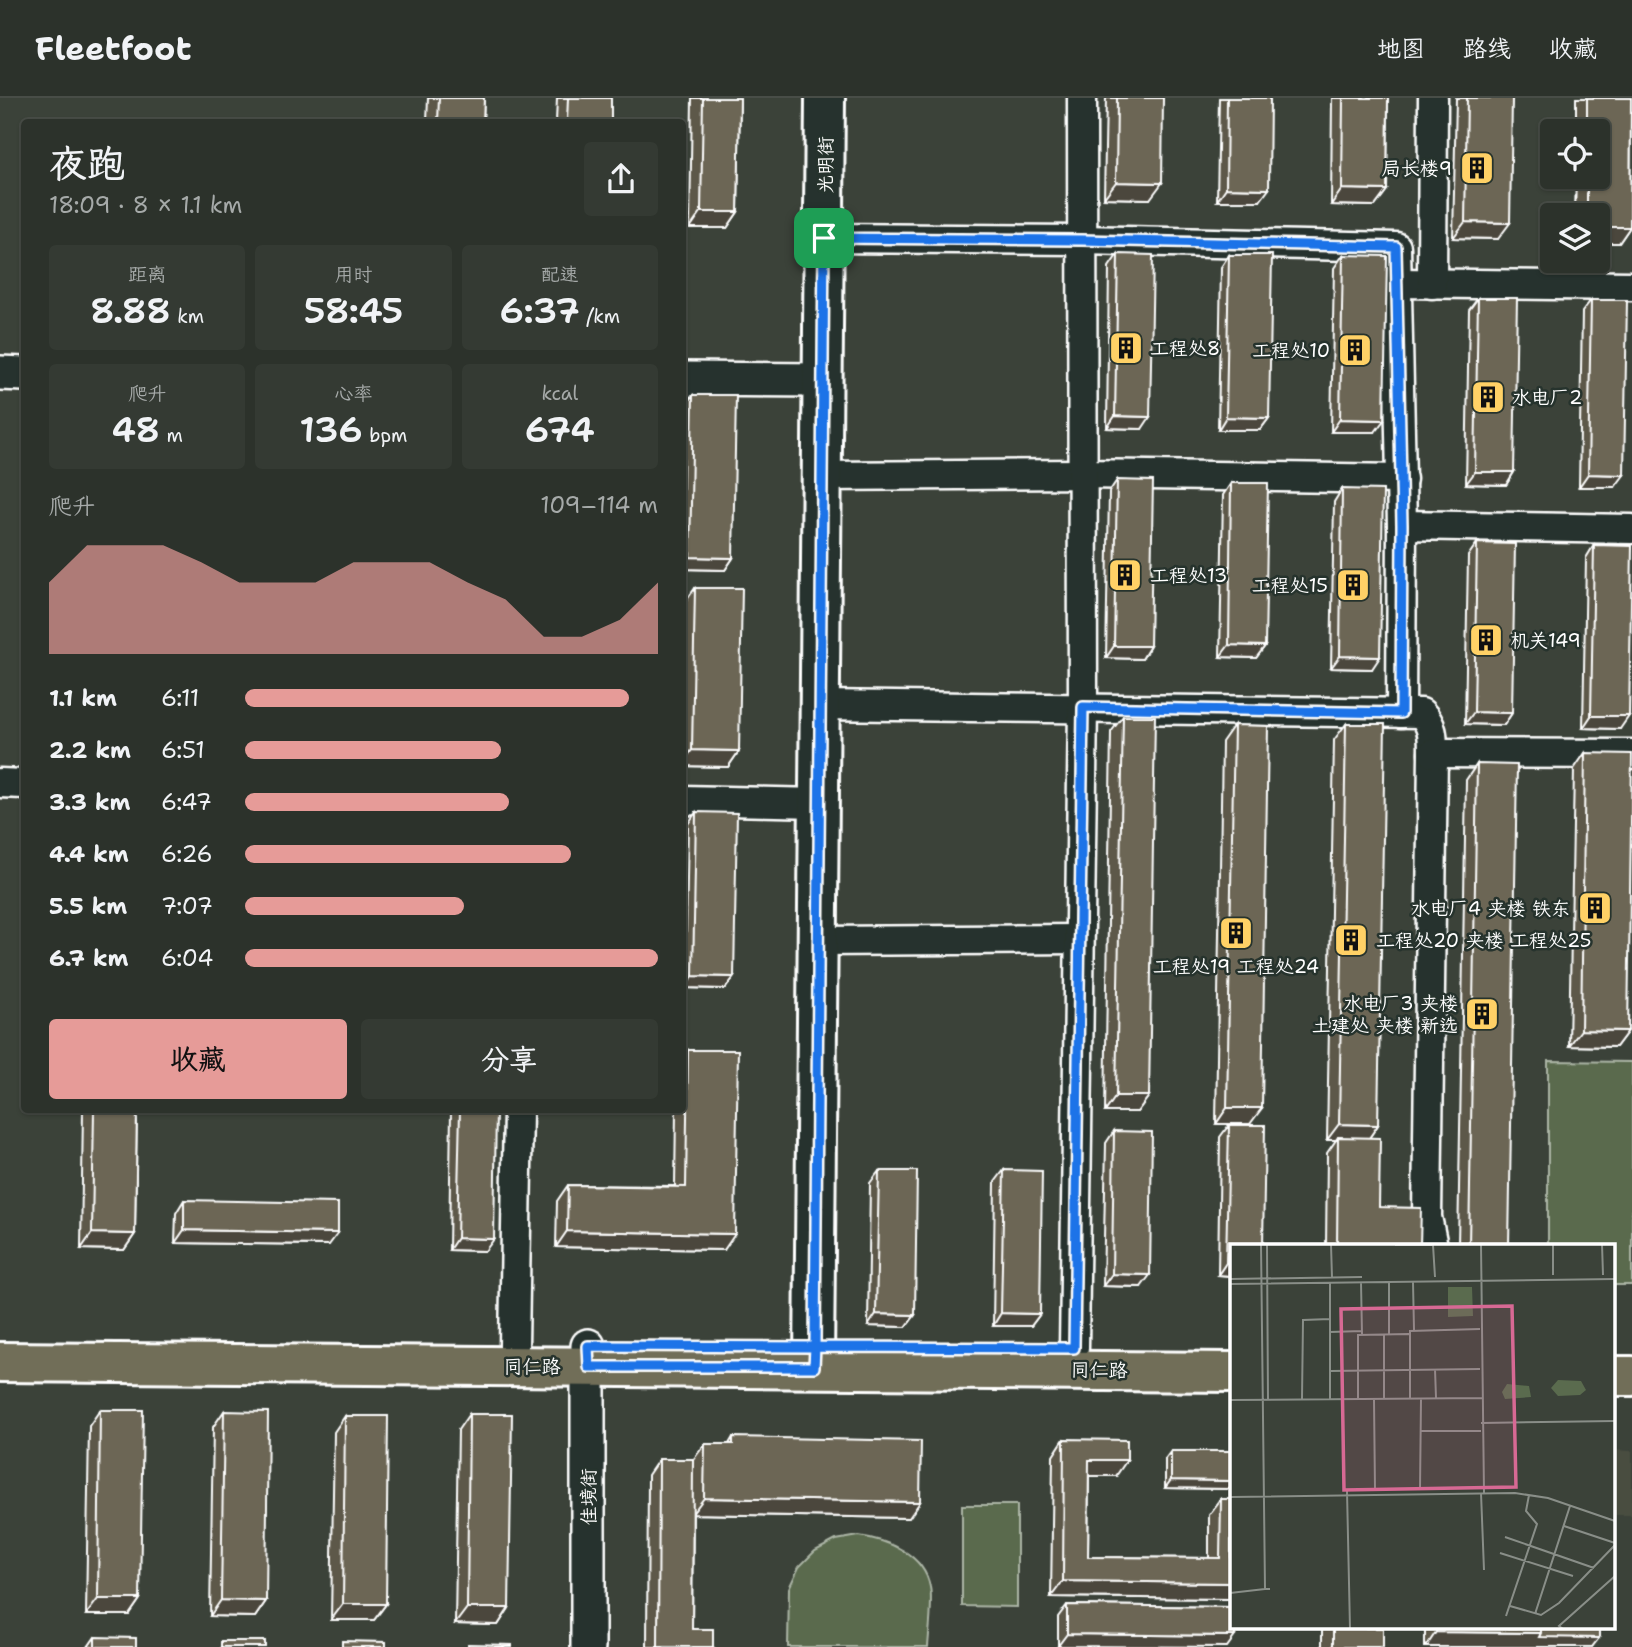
<!DOCTYPE html>
<html lang="zh">
<head>
<meta charset="utf-8">
<style>
	:root { --surface:#2c322b; --page:#343a33; --text:#f1f3f6; --muted:#a6aaa9; --line:#484d47; --accent:#e69b98 }
	body { margin:0; font-family:"Shantell Sans","LXGW WenKai TC",sans-serif; background:var(--page); color:var(--text); height:100vh; display:flex; flex-direction:column; font-size:26px; white-space:nowrap }
	* { box-sizing:border-box; margin:0 }
	p { font-size:23px; color:var(--muted) }
	.icon { flex:none; width:38px; height:38px; fill:none; stroke:currentColor; stroke-width:2; stroke-linecap:round; stroke-linejoin:round }
	.map { position:relative; flex:1; overflow:hidden }
	.sheet { position:absolute; left:21px; top:21px; width:665px; height:994px; display:flex; flex-direction:column; background:var(--surface); border-radius:7px; box-shadow:0 2px 5px #0004,0 0 0 2px var(--line) }
	.sheet>* { flex:none }
	.tools { position:absolute; left:1540px; top:21px; display:grid; gap:14px }
	.tools a { display:grid; place-items:center; width:70px; height:70px; border-radius:7px; background:var(--surface); box-shadow:0 2px 5px #0004,0 0 0 2px var(--line); font-size:35px }
	.pin { position:absolute; display:grid; place-items:center; width:60px; height:60px; color:#fff; margin:-30px; border-radius:14px; box-shadow:0 4px 10px #0006 }
	.round { display:grid; place-items:center; flex:none; width:74px; height:74px; border-radius:7px; background:var(--page) }
	.head { display:flex; align-items:center; justify-content:space-between; height:119px; padding:0 28px }
	h1 { font-size:38px; font-weight:600; line-height:52px }
	.metrics { display:grid; grid-template-columns:repeat(3,1fr); gap:10px; height:119px; padding:7px 28px }
	.metrics div { display:grid; align-content:center; border-radius:7px; background:var(--page); text-align:center }
	.metrics b { font-size:35px; font-weight:600 }
	.metrics small { font-size:19px; font-weight:400 }
	.metrics p { font-size:19px }
	.chart { height:196px; padding:14px 28px }
	.chart p { display:flex; justify-content:space-between }
	.chart svg { width:100%; height:126px; margin-top:7px; fill:var(--accent); opacity:.7 }
	.cta { display:flex; gap:14px; margin-top:auto; padding:14px 28px }
	.cta a { flex:1; height:80px; border-radius:7px; background:var(--accent); color:#111; font-size:28px; font-weight:600; line-height:80px; text-align:center }
	.cta a+a { background:var(--page); color:var(--text) }
	ul { padding:0 28px; list-style:none; font-size:23px }
	li { display:grid; grid-template-columns:112px 84px 1fr; align-items:center; height:52px }
	li i { height:18px; border-radius:9px; background:var(--accent) }
	header { display:flex; align-items:center; gap:42px; box-sizing:border-box; height:98px; padding:0 35px; background:var(--surface); border-bottom:2px solid var(--line) }
	header strong { font-size:33px }
	nav { display:flex; gap:38px; margin-inline-start:auto; font-size:24px }
	.map>svg:first-child { display:block }
	.built { fill:#4a4d41 }
	.green { fill:#5a6b4e; stroke:#acb5a6; stroke-width:2 }
	.lines { fill:none; stroke-linecap:round; stroke-linejoin:round }
	.minor-casing { stroke:#fff; stroke-width:33 }
	.tertiary-casing { stroke:#fff; stroke-width:38 }
	.secondary-casing { stroke:#fff; stroke-width:44 }
	.primary-casing { stroke:#fff; stroke-width:44 }
	.minor { stroke:#26332d; stroke-width:28 }
	.tertiary { stroke:#26332d; stroke-width:33 }
	.secondary { stroke:#26332d; stroke-width:38 }
	.primary { stroke:#716e59; stroke-width:38 }
	.wall { fill:#5d5849; stroke:#fff; stroke-width:2 }
	.shaded-wall { fill:#4c473c; stroke:#fff; stroke-width:2 }
	.building { fill:#6c6655; stroke:#fff; stroke-width:2 }
	.route-casing { stroke:#fff; stroke-width:14 }
	.route { stroke:#1a73e8; stroke-width:9 }
	.labels { text-anchor:middle; dominant-baseline:central; stroke-width:5; stroke-linejoin:round; paint-order:stroke }
	.street-label { font-size:19px; fill:#fff; stroke:#26332d }
	.poi-label { font-size:19px; fill:#fff; stroke:#26332d; text-anchor:end }
	.inset-road { fill:none; stroke:#898e88; stroke-width:2 }
	.view { fill:#d76994; fill-opacity:0.15; stroke:#d76994; stroke-width:3.5 }
	.inset-edge { fill:none; stroke:#fff; stroke-width:3.5 }
</style>
</head>
<body>
<header>
<strong>Fleetfoot</strong>
<nav><a>地图</a><a>路线</a><a>收藏</a></nav>
</header>
<div class="map">
<svg width="1632" height="1549" viewBox="0 0 1632 1549">
	<rect width="100%" height="100%" fill="#3b4239"/>
	<filter id="ink" filterUnits="userSpaceOnUse"><feTurbulence type="fractalNoise" baseFrequency=".0143" numOctaves="2"/><feDisplacementMap in="SourceGraphic" scale="14" xChannelSelector="R" yChannelSelector="G"/><feConvolveMatrix kernelMatrix="1 2 1 2 8 2 1 2 1" color-interpolation-filters="sRGB"/></filter>
	<g filter="url(#ink)">
		<polygon class="built" points="1613,1352 1632,1353 1632,1417 1613,1417"/>
		<g class="green">
			<polygon points="1548,963 1632,964 1632,1187 1613,1187 1613,1148 1548,1148"/>
			<polygon points="962,1407 1017,1407 1017,1509 962,1508"/>
			<path d="M 859,1438 C 888,1442 924,1456 930,1489 C 933,1503 929,1533 928,1549 L 788,1549 L 789,1490 L 799,1469 L 815,1453 L 836,1442 Z"/>
		</g>
		<g class="lines">
			<g class="minor-casing">
				<g id="minor">
					<polyline points="824,140 1082,142 1396,149 1402,427 1401,615"/>
					<polyline points="1398,185 1632,188"/>
					<polyline points="1432,186 1433,0"/>
					<polyline points="822,378 1083,376 1402,381"/>
					<polyline points="1402,427 1632,431"/>
					<path d="M 821,607 L 1421,615 C 1433,627 1433,638 1433,655 L 1427,1119 L 1433,1148"/>
					<polyline points="1433,655 1632,656"/>
					<polyline points="0,685 24,686"/>
					<polyline points="682,702 820,705"/>
					<polyline points="818,843 1078,841"/>
					<polyline points="514,1248 518,1012"/>
					<polyline points="1074,1250 1083,609 1082,0"/>
				</g>
			</g>
			<g class="tertiary-casing">
				<g id="tertiary">
					<polyline points="0,275 24,276"/>
					<polyline points="682,281 823,282"/>
					<polyline points="588,1549 588,1248"/>
				</g>
			</g>
			<g class="secondary-casing">
				<polyline id="secondary" points="814,1269 825,0"/>
			</g>
			<g class="primary-casing">
				<g id="primary">
					<polyline points="0,1264 1231,1274"/>
					<polyline points="1613,1278 1632,1278"/>
				</g>
			</g>
			<use href="#minor" class="minor"/>
			<use href="#tertiary" class="tertiary"/>
			<use href="#secondary" class="secondary"/>
			<use href="#primary" class="primary"/>
		</g>
		<g class="wall">
			<polygon points="428,0 484,0 483,24 427,24"/>
			<polygon points="557,0 611,0 611,24 556,24"/>
			<polygon points="692,0 740,0 738,114 727,130 690,130"/>
			<polygon points="1106,0 1163,0 1150,101 1104,100"/>
			<polygon points="1219,0 1270,0 1260,103 1217,103"/>
			<polygon points="1332,0 1388,0 1387,92 1375,108 1331,107"/>
			<polygon points="1456,0 1512,0 1498,141 1453,140"/>
			<polygon points="1576,0 1631,0 1630,129 1619,145 1598,145 1598,117 1575,117 1576,79 1598,79 1598,33 1576,33"/>
			<polygon points="1118,156 1142,331 1107,330 1109,169"/>
			<polygon points="1229,157 1269,320 1260,332 1218,332 1221,169"/>
			<polygon points="1343,157 1375,334 1331,334 1334,170"/>
			<polygon points="1478,200 1514,374 1506,387 1466,386 1469,212"/>
			<polygon points="1591,202 1615,389 1579,389 1582,214"/>
			<polygon points="693,297 733,460 725,472 682,471 684,309"/>
			<polygon points="1117,382 1150,548 1142,561 1106,560 1109,394"/>
			<polygon points="1231,385 1265,548 1256,560 1220,559 1223,397"/>
			<polygon points="1342,391 1372,571 1331,570 1334,404"/>
			<polygon points="1477,445 1512,615 1504,627 1465,626 1468,458"/>
			<polygon points="1594,447 1620,631 1583,630 1586,460"/>
			<polygon points="695,490 739,653 728,669 682,668 684,506"/>
			<polygon points="1123,618 1149,998 1137,1014 1105,1014 1111,634"/>
			<polygon points="1346,626 1378,1027 1369,1040 1379,1109 1420,1148 1326,1148 1327,1055 1336,1042 1327,1042 1334,642"/>
			<polygon points="1234,627 1250,1026 1216,1026 1222,644"/>
			<polygon points="1585,655 1628,933 1616,949 1569,948 1574,671"/>
			<polygon points="1477,666 1509,1148 1458,1148 1466,682"/>
			<polygon points="696,714 734,879 725,891 685,890 688,726"/>
			<polygon points="688,952 724,1152 556,1149 557,1103 568,1087 675,1088 676,1012 682,1012 682,959"/>
			<polygon points="83,1012 137,1012 135,1136 124,1152 81,1151"/>
			<polygon points="451,1012 496,1012 485,1153 449,1152"/>
			<polygon points="1229,1027 1231,1178 1218,1177 1220,1039"/>
			<polygon points="1114,1033 1141,1189 1103,1188 1106,1045"/>
			<polygon points="1004,1072 1040,1216 1031,1228 993,1228 995,1084"/>
			<polygon points="879,1073 915,1217 906,1229 868,1228 870,1085"/>
			<polygon points="184,1102 329,1147 175,1145 176,1115"/>
			<polygon points="100,1312 140,1501 129,1517 86,1517 89,1328"/>
			<polygon points="224,1313 266,1503 255,1519 210,1518 213,1329"/>
			<polygon points="469,1316 509,1510 498,1527 455,1526 458,1332"/>
			<polygon points="345,1318 386,1506 374,1522 331,1522 334,1334"/>
			<polygon points="733,1339 909,1420 693,1416 692,1531 713,1549 647,1549 648,1377 659,1361 693,1362 705,1346 729,1346"/>
			<polygon points="1064,1341 1116,1378 1089,1378 1088,1459 1209,1460 1209,1417 1221,1401 1230,1501 1051,1499 1053,1358"/>
			<polygon points="1171,1353 1231,1353 1231,1389 1230,1391 1165,1390 1165,1361"/>
			<polygon points="1067,1507 1231,1509 1058,1548 1058,1519"/>
			<rect x="1322" y="1530" width="61" height="19"/>
			<polygon points="1425,1530 1599,1530 1592,1549 1425,1549"/>
			<polygon points="95,1539 136,1549 88,1549"/>
		</g>
		<g class="shaded-wall">
			<polygon points="1116,84 1162,85 1150,101 1104,100"/>
			<polygon points="1226,90 1269,91 1260,103 1217,103"/>
			<polygon points="1342,91 1387,92 1375,108 1331,107"/>
			<polygon points="701,114 738,114 727,130 690,130"/>
			<polygon points="1465,124 1510,125 1498,141 1453,140"/>
			<polygon points="1598,129 1630,129 1619,145 1598,145"/>
			<polygon points="1115,318 1150,319 1142,331 1107,330"/>
			<polygon points="1226,319 1269,320 1260,332 1218,332"/>
			<polygon points="1340,321 1384,322 1375,334 1331,334"/>
			<polygon points="1475,374 1514,374 1506,387 1466,386"/>
			<polygon points="1588,376 1624,377 1615,389 1579,389"/>
			<polygon points="690,459 733,460 725,472 682,471 682,469"/>
			<polygon points="1229,547 1265,548 1256,560 1220,559"/>
			<polygon points="1114,548 1150,548 1142,561 1106,560"/>
			<polygon points="1340,558 1380,559 1372,571 1331,570"/>
			<polygon points="1474,614 1512,615 1504,627 1465,626"/>
			<polygon points="1591,618 1629,618 1620,631 1583,630"/>
			<polygon points="692,652 739,653 728,669 682,668 682,666"/>
			<polygon points="693,878 734,879 725,891 685,890"/>
			<polygon points="1581,932 1628,933 1616,949 1569,948"/>
			<polygon points="1116,998 1149,998 1137,1014 1105,1014"/>
			<polygon points="1227,1010 1262,1010 1250,1026 1216,1026"/>
			<polygon points="1339,1026 1378,1027 1367,1043 1338,1039 1336,1042 1327,1042"/>
			<polygon points="184,1132 338,1135 329,1147 175,1145"/>
			<polygon points="567,1133 735,1136 724,1152 556,1149"/>
			<polygon points="92,1135 135,1136 124,1152 81,1151"/>
			<polygon points="457,1140 494,1141 485,1153 449,1152"/>
			<polygon points="1226,1165 1231,1165 1231,1178 1218,1177"/>
			<polygon points="1112,1176 1150,1177 1141,1189 1103,1188"/>
			<polygon points="1001,1215 1040,1216 1031,1228 993,1228"/>
			<polygon points="876,1216 915,1217 906,1229 868,1228"/>
			<polygon points="1089,1362 1127,1362 1116,1378 1077,1378"/>
			<polygon points="1171,1382 1231,1383 1231,1389 1230,1391 1165,1390"/>
			<polygon points="704,1400 920,1404 909,1420 692,1416"/>
			<polygon points="1063,1483 1231,1485 1231,1500 1230,1501 1051,1499"/>
			<polygon points="98,1501 140,1501 129,1517 86,1517"/>
			<polygon points="221,1502 266,1503 255,1519 210,1518"/>
			<polygon points="343,1506 386,1506 374,1522 331,1522"/>
			<polygon points="467,1510 509,1510 498,1527 455,1526"/>
			<polygon points="1436,1534 1541,1535 1599,1540 1592,1549 1426,1549"/>
			<polygon points="1067,1536 1235,1538 1227,1549 1058,1548"/>
		</g>
		<g class="building">
			<polygon points="439,0 484,0 483,24 438,24"/>
			<polygon points="568,0 611,0 611,24 567,24"/>
			<polygon points="703,0 740,0 738,114 701,114"/>
			<polygon points="1117,0 1163,0 1162,85 1116,84"/>
			<polygon points="1227,0 1270,0 1269,91 1226,90"/>
			<polygon points="1343,0 1388,0 1387,92 1342,91"/>
			<polygon points="1467,0 1512,0 1510,125 1465,124"/>
			<polygon points="1587,0 1631,0 1630,129 1598,129 1598,117 1587,117 1587,79 1598,79 1598,33 1587,33"/>
			<polygon points="1118,156 1153,157 1150,319 1115,318"/>
			<polygon points="1229,157 1272,157 1269,320 1226,319"/>
			<polygon points="1343,157 1387,158 1384,322 1340,321"/>
			<polygon points="1478,200 1517,200 1514,374 1475,374"/>
			<polygon points="1591,202 1627,202 1624,377 1588,376"/>
			<polygon points="693,297 736,297 733,460 690,459"/>
			<polygon points="1117,382 1153,383 1150,548 1114,548"/>
			<polygon points="1231,385 1268,385 1265,548 1229,547"/>
			<polygon points="1342,391 1383,392 1380,559 1340,558"/>
			<polygon points="1477,445 1515,446 1512,615 1474,614"/>
			<polygon points="1594,447 1632,448 1629,618 1591,618"/>
			<polygon points="695,490 742,490 739,653 692,652"/>
			<polygon points="1123,618 1155,618 1149,998 1116,998"/>
			<polygon points="1346,626 1385,626 1378,1027 1339,1026"/>
			<polygon points="1234,627 1268,628 1262,1010 1227,1010"/>
			<polygon points="1585,655 1632,656 1628,933 1581,932"/>
			<polygon points="1477,666 1517,667 1509,1148 1469,1148"/>
			<polygon points="696,714 737,715 734,879 693,878"/>
			<polygon points="688,952 738,952 735,1136 567,1133 568,1087 686,1089"/>
			<polygon points="94,1012 137,1012 135,1136 92,1135"/>
			<polygon points="460,1012 496,1012 494,1141 457,1140"/>
			<polygon points="1229,1027 1265,1027 1263,1148 1231,1148 1231,1165 1226,1165"/>
			<polygon points="1114,1033 1152,1034 1150,1177 1112,1176"/>
			<polygon points="1338,1039 1380,1040 1379,1109 1421,1110 1420,1148 1337,1148"/>
			<polygon points="1004,1072 1042,1073 1040,1216 1001,1215"/>
			<polygon points="879,1073 917,1073 915,1217 876,1216"/>
			<polygon points="184,1102 338,1105 338,1135 184,1132"/>
			<polygon points="100,1312 143,1312 140,1501 98,1501"/>
			<polygon points="224,1313 268,1314 266,1503 221,1502"/>
			<polygon points="469,1316 512,1316 509,1510 467,1510"/>
			<polygon points="345,1318 388,1318 386,1506 343,1506"/>
			<polygon points="733,1339 921,1343 920,1404 704,1400 705,1346 733,1346"/>
			<polygon points="1064,1341 1127,1342 1127,1362 1089,1362 1088,1459 1220,1460 1221,1401 1231,1401 1231,1485 1063,1483"/>
			<polygon points="1171,1353 1231,1353 1231,1383 1171,1382"/>
			<polygon points="659,1361 693,1361 692,1531 713,1531 713,1549 658,1549"/>
			<polygon points="1067,1507 1231,1509 1231,1530 1235,1530 1235,1538 1067,1536"/>
			<rect x="1333" y="1530" width="50" height="19"/>
			<polygon points="1436,1530 1541,1530 1541,1535 1436,1534"/>
			<polygon points="1541,1530 1599,1530 1599,1540 1539,1539 1541,1535"/>
			<polygon points="95,1539 136,1540 136,1549 95,1549"/>
			<rect x="221" y="1543" width="44" height="6"/>
			<polygon points="342,1543 386,1544 386,1549 342,1549"/>
			<polygon points="468,1546 512,1547 512,1549 468,1549"/>
		</g>
	</g>
	<g class="lines" filter="url(#ink)">
		<g class="route-casing">
			<polyline id="route" points="824,140 815,1249 588,1248 589,1269 814,1269 815,1249 1074,1250 1083,609 1401,615 1402,427 1396,149 1082,142 824,140"/>
		</g>
		<use href="#route" class="route"/>
	</g>
	<defs>
		<g id="building-square" transform="scale(1.75)"><rect x="-9" y="-9" width="18" height="18" rx="4" fill="#ffd166" stroke="#26332d"/><path d="M-4-6H4V6H1V3H-1V6H-4ZM-2.5-4.3h1.7v1.8h-1.7ZM.8-4.3h1.7v1.8H.8ZM-2.5-1h1.7V.8h-1.7ZM.8-1h1.7V.8H.8Z" fill="#111"/></g>
	</defs>
	<g fill-rule="evenodd">
		<use href="#building-square" x="1477" y="70"/>
		<use href="#building-square" x="1126" y="250"/>
		<use href="#building-square" x="1355" y="252"/>
		<use href="#building-square" x="1488" y="299"/>
		<use href="#building-square" x="1125" y="477"/>
		<use href="#building-square" x="1353" y="487"/>
		<use href="#building-square" x="1486" y="542"/>
		<use href="#building-square" x="1595" y="810"/>
		<use href="#building-square" x="1236" y="835"/>
		<use href="#building-square" x="1351" y="842"/>
		<use href="#building-square" x="1482" y="916"/>
	</g>
	<g class="labels">
		<g class="street-label">
			<text transform="translate(825 67) rotate(-90)">光明街</text>
			<text x="532" y="1268">同仁路</text>
			<text transform="translate(1099 1272) rotate(1)">同仁路</text>
			<text transform="translate(588 1399) rotate(-90)">佳境街</text>
		</g>
		<g class="poi-label">
			<text x="1452" y="70">局长楼9</text>
			<text x="1150" y="250" text-anchor="start">工程处8</text>
			<text x="1330" y="252">工程处10</text>
			<text x="1512" y="299" text-anchor="start">水电厂2</text>
			<text x="1150" y="477" text-anchor="start">工程处13</text>
			<text x="1328" y="487">工程处15</text>
			<text x="1510" y="542" text-anchor="start">机关149</text>
			<text x="1570" y="810">水电厂4 夹楼 铁东</text>
			<text x="1376" y="842" text-anchor="start">工程处20 夹楼 工程处25</text>
			<text x="1236" y="868" text-anchor="middle">工程处19 工程处24</text>
			<text x="1458" y="905">水电厂3 夹楼<tspan x="1458" dy="22">土建处 夹楼 新选</tspan></text>
		</g>
	</g>
	<g transform="translate(1230 1146)">
		<rect width="385" height="385" fill="#3b4239"/>
		<path d="M 218,43 L 242,43 L 243,72 L 218,73 ZM 328,136 L 351,137 L 356,146 L 350,151 L 328,152 L 321,144 ZM 277,140 L 299,142 L 301,153 L 275,155 L 272,148 Z" fill="#5a6b4e"/>
		<path class="inset-road" d="M 31,0 L 35,345 L 40,345M 37,0 L 38,157M 101,0 L 102,34M 251,0 L 254,249M 323,0 L 323,31M 372,0 L 373,31M 165,1 L 203,1 L 205,33M 0,35 L 132,33M 131,38 L 132,91M 159,38 L 159,90M 183,38 L 184,86M 100,39 L 100,155M 0,40 L 385,35M 100,88 L 132,87M 154,90 L 154,154M 205,125 L 206,154M 100,127 L 250,125M 180,154 L 180,87 L 250,85M 72,155 L 73,76 L 100,75M 128,155 L 128,91 L 179,90M 144,155 L 145,247M 0,156 L 253,154M 251,179 L 385,177M 190,187 L 251,187M 190,246 L 191,154M 117,247 L 120,385M 251,249 L 254,326M 0,253 L 285,249 L 318,254 L 385,277M 334,282 L 385,299M 275,293 L 364,324M 270,309 L 343,332M 0,349 L 35,345M 280,362 L 311,371 L 329,359 L 385,301M 305,370 L 340,262M 276,372 L 307,280 L 296,267 L 299,251M 333,385 L 329,382 L 385,332"/>
		<path class="view" d="M 282,62 L 286,243 L 114,246 L 111,65 Z"/>
		<rect width="385" height="385" class="inset-edge"/>
	</g>
</svg>
<div class="tools">
<a><svg class="icon" aria-label="locate" viewBox="0 0 24 24"><circle cx="12" cy="12" r="6"/><path d="M12 2v4M12 18v4M2 12h4M18 12h4"/></svg></a>
<a><svg class="icon" aria-label="layers" viewBox="0 0 24 24"><path d="M12 4l9 5-9 5-9-5zM3 14l9 5 9-5"/></svg></a>
</div>
<div class="pin" style="left:824px;top:140px;background:#1e9e55"><svg class="icon" aria-label="arrive" viewBox="0 0 24 24"><path d="M6 21V4h12l-3 4 3 4H6"/></svg></div>
<section class="sheet">
<div class="head"><div><h1>夜跑</h1><p>18:09 · 8 × 1.1 km</p></div><a class="round"><svg class="icon" aria-label="share" viewBox="0 0 24 24"><path d="M12 15V3M7 8l5-5 5 5M5 13v7h14v-7"/></svg></a></div>
<div class="metrics">
<div><p>距离</p><b>8.88<small> km</small></b></div>
<div><p>用时</p><b>58:45</b></div>
<div><p>配速</p><b>6:37<small> /km</small></b></div>
</div>
<div class="metrics">
<div><p>爬升</p><b>48<small> m</small></b></div>
<div><p>心率</p><b>136<small> bpm</small></b></div>
<div><p>kcal</p><b>674</b></div>
</div>
<div class="chart"><p><span>爬升</span>109–114 m</p>
<svg viewBox="0 0 160 44" preserveAspectRatio="none"><path d="M0 44V19L10 6L20 6L30 6L40 12L50 19L60 19L70 19L80 12L90 12L100 12L110 19L120 25L130 38L140 38L150 32L160 19V44z"/></svg>
</div>
<ul>
<li><b>1.1 km</b>6:11<i style="width:93%"></i></li>
<li><b>2.2 km</b>6:51<i style="width:62%"></i></li>
<li><b>3.3 km</b>6:47<i style="width:64%"></i></li>
<li><b>4.4 km</b>6:26<i style="width:79%"></i></li>
<li><b>5.5 km</b>7:07<i style="width:53%"></i></li>
<li><b>6.7 km</b>6:04<i style="width:100%"></i></li>
</ul>
<div class="cta"><a>收藏</a><a>分享</a></div>
</section>
</div>
</body>
</html>
